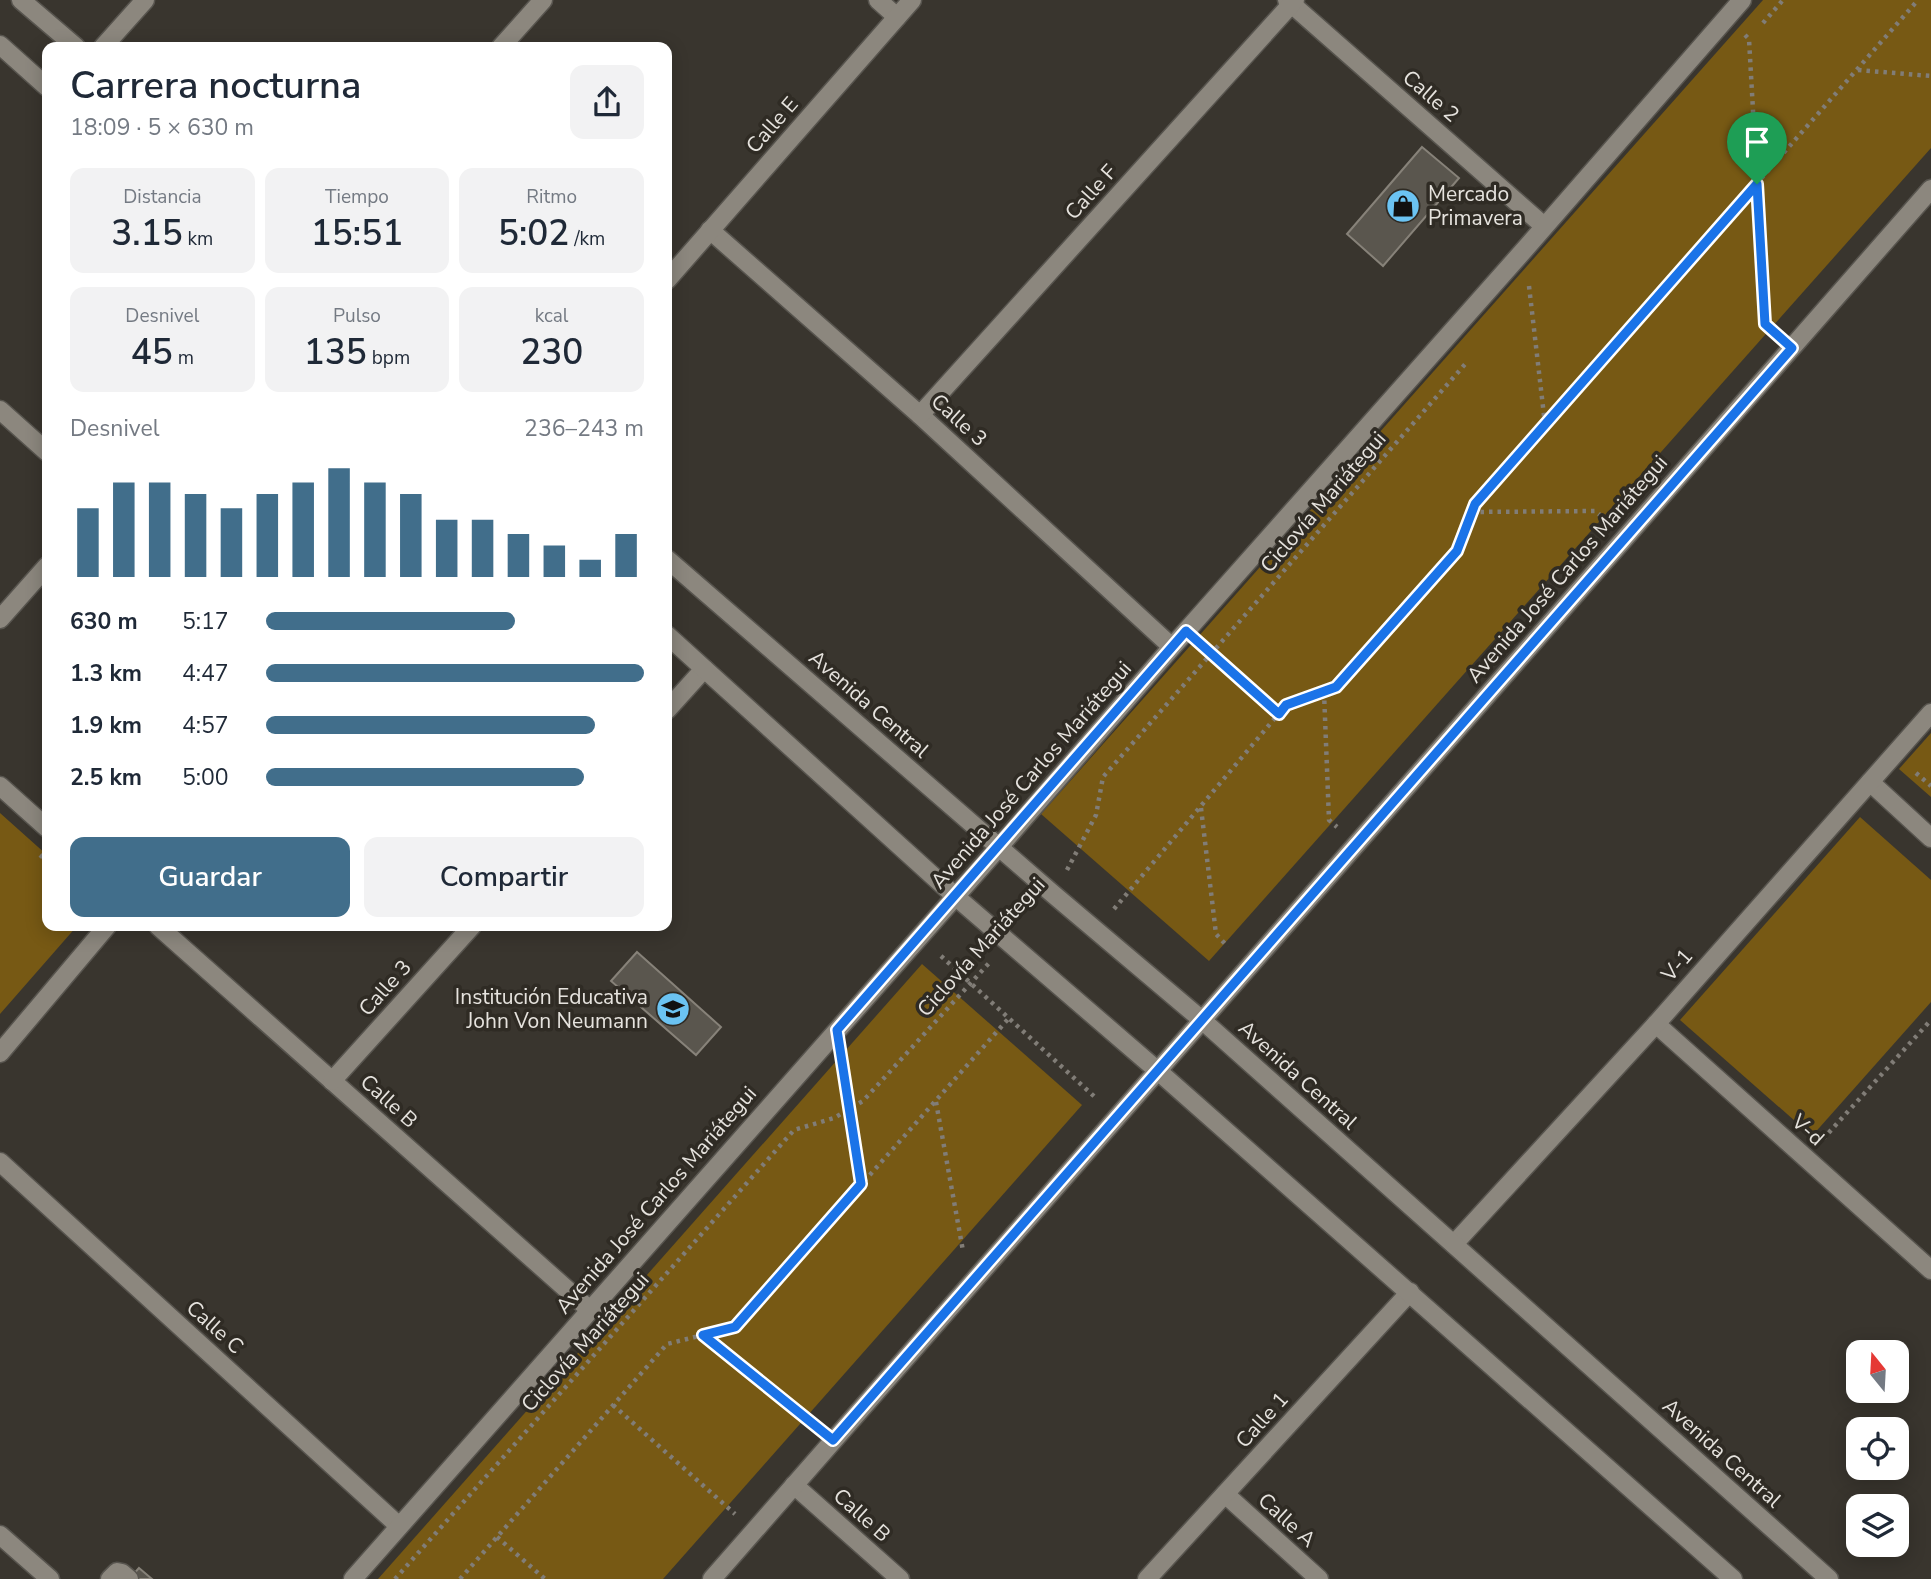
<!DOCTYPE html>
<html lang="es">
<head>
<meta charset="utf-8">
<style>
	:root { --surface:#fff; --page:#f2f2f3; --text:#1f2937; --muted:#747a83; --accent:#416e8b }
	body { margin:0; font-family:"Nunito Sans",sans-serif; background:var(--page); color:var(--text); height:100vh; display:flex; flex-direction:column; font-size:26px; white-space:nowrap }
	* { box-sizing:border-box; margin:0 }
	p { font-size:23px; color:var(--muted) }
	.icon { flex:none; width:38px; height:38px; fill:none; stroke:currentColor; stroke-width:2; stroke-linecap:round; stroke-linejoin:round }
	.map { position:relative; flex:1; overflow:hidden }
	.side { position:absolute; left:42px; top:42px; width:630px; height:889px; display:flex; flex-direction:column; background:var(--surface); border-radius:14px; box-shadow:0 4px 18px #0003 }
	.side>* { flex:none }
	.needle { width:46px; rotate:342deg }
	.tools { position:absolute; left:1846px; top:1340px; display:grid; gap:14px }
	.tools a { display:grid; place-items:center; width:63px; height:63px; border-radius:14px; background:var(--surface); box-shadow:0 4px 18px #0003; font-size:35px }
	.pin { position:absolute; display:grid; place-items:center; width:60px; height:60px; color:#fff; margin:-72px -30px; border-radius:50% 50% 50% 0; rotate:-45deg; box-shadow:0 0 7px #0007 }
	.pin .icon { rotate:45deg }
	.round { display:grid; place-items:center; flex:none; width:74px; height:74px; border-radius:14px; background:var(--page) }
	.head { display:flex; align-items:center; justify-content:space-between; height:119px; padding:0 28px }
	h1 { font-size:38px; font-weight:600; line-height:52px }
	.figures { display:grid; grid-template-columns:repeat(3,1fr); gap:10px; height:119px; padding:7px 28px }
	.figures div { display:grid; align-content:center; border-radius:14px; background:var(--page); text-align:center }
	.figures b { font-size:35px; font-weight:600 }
	.figures small { font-size:19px; font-weight:400 }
	.figures p { font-size:19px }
	.chart { height:196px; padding:14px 28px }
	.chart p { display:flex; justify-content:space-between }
	.chart svg { width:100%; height:126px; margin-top:7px; stroke:var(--accent); stroke-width:6 }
	.cta { display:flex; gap:14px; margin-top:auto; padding:14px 28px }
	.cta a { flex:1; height:80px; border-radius:14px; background:var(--accent); color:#fff; font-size:28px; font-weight:600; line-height:80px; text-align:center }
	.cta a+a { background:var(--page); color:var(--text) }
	ul { padding:0 28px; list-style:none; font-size:23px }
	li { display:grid; grid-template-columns:112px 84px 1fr; align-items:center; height:52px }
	li i { height:18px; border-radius:9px; background:var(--accent) }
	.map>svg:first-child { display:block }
	.green { fill:#775914 }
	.building { fill:#5a564e; stroke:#878279; stroke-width:2 }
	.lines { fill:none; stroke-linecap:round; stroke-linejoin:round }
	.lane-casing { stroke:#57544e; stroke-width:21 }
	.street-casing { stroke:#57544e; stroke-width:21 }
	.secondary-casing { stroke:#57544e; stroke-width:21 }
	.path { stroke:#817d77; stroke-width:4.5; stroke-dasharray:3.5 5; stroke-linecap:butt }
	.lane { stroke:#8c877e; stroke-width:18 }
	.street { stroke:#8c877e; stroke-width:18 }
	.secondary { stroke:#8c877e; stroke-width:18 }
	.route-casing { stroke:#fff; stroke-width:14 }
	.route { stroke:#1a73e8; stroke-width:9 }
	.labels { text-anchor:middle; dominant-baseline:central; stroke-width:7; stroke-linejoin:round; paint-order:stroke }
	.street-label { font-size:21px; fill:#e6e3de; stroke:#2f2b24 }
	.poi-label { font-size:21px; fill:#e6e3de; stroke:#2f2b24; text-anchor:start }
</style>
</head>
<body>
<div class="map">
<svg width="1931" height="1579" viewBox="0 0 1931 1579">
	<rect width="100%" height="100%" fill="#39352e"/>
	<g class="green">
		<polygon points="1763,0 1931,0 1931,148 1209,961 1041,814"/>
		<polygon points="1931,733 1931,797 1899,769"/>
		<polygon points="0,813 47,855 47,926 77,926 0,1014"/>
		<polygon points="1860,817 1931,880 1931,1002 1812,1136 1680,1020"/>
		<polygon points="922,964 1082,1105 663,1579 378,1579"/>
	</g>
	<g class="building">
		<polygon points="1422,147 1459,178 1383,266 1347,234"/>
		<polygon points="637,952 721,1027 696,1055 611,981"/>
		<polygon points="139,1568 152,1579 129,1579"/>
	</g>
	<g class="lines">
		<g class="lane-casing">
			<polyline id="lane" points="110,1579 117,1572 122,1573 129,1579"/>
		</g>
		<g class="street-casing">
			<g id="street">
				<polyline points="878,0 897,17"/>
				<polyline points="1287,0 1544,226"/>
				<polyline points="103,47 145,0"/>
				<polyline points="501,47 543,0"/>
				<polyline points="710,230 920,415 1172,647"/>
				<polyline points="667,280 912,0"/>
				<polyline points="0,410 47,452"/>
				<polyline points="920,415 1295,0"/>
				<polyline points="0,619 47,566"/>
				<polyline points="667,710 704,669"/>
				<polyline points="1870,782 1931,838"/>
				<polyline points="0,786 47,828"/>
				<polyline points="158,926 590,1310"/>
				<polyline points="1656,1024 1931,1270"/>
				<polyline points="0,1053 107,926"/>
				<polyline points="332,1081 472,926"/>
				<polyline points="0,1162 399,1526"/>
				<polyline points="1454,1244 1656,1024 1931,713"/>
				<polyline points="794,1485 900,1579"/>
				<polyline points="1225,1494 1319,1579"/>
				<polyline points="0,1535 50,1579"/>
				<polyline points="1147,1579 1410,1292"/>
			</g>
		</g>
		<g class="secondary-casing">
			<g id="secondary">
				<polyline points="21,0 76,47"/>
				<polyline points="0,45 47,87"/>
				<polyline points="667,559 1053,894 1202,1020 1829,1579"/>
				<polyline points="667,635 955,896 1158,1071 1733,1579"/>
				<polyline points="353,1579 999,847 1172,647 1525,249 1742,0"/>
				<polyline points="712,1579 1931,189"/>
			</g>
		</g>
		<g class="path">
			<polyline points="1763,23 1783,0"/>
			<polyline points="1745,35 1749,39 1765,324 1771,330"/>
			<polyline points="1858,70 1931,76"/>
			<polyline points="1529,286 1545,424"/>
			<polyline points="1472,512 1595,511 1605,519"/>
			<polyline points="1210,653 1279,714"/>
			<polyline points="1324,692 1329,820 1337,827"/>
			<polyline points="1916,773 1931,786"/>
			<polyline points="1201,808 1216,934 1228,947"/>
			<polyline points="40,855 47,861"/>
			<polyline points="1067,870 1096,815 1103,777 1467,362"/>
			<polyline points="1114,909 1286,705 1336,687 1457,551 1475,504 1918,0"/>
			<polyline points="941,956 1097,1099"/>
			<polyline points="843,1067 861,1183"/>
			<polyline points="936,1102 963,1251"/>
			<polyline points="1823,1139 1931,1020"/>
			<polyline points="703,1335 814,1424"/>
			<polyline points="613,1405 735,1514"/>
			<polyline points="497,1537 545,1579"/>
			<polyline points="395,1579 794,1130 834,1118 863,1101 990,962"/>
			<polyline points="460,1579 667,1344 735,1327 1009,1018"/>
		</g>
		<use href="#lane" class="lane"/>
		<use href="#street" class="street"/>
		<use href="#secondary" class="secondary"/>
	</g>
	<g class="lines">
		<g class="route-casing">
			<polygon id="route" points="1757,184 1765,324 1792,348 833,1440 703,1335 735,1327 861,1184 837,1030 1186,631 1279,714 1286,705 1336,687 1457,551 1475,504"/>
		</g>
		<use href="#route" class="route"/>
	</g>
	<defs>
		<g id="shop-disc" transform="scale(1.75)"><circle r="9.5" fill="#6bc3f2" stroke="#2f2b24"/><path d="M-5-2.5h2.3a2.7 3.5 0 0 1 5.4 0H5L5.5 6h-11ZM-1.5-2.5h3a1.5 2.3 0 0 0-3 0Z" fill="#111"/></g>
		<g id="school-disc" transform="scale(1.75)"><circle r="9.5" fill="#6bc3f2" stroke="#2f2b24"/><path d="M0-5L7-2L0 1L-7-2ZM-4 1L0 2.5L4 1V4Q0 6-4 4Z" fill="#111"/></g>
	</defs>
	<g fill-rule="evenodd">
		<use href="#shop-disc" x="1403" y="206"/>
		<use href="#school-disc" x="673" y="1009"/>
	</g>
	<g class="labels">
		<g class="street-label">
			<text transform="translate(1431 96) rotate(41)">Calle 2</text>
			<text transform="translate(772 125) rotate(-49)">Calle E</text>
			<text transform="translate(1091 192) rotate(-48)">Calle F</text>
			<text transform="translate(959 420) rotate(42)">Calle 3</text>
			<text transform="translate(1323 502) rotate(-49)">Ciclovía Mariátegui</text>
			<text transform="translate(1567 569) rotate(-49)">Avenida José Carlos Mariátegui</text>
			<text transform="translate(869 704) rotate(41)">Avenida Central</text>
			<text transform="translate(1031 775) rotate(-49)">Avenida José Carlos Mariátegui</text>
			<text transform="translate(981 947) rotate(-48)">Ciclovía Mariátegui</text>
			<text transform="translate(1677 965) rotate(-49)">V-1</text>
			<text transform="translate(385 988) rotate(-48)">Calle 3</text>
			<text transform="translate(1298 1075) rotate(42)">Avenida Central</text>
			<text transform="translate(389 1101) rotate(42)">Calle B</text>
			<text transform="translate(1808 1130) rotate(42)">V-d</text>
			<text transform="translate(656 1200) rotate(-49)">Avenida José Carlos Mariátegui</text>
			<text transform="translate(215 1327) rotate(42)">Calle C</text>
			<text transform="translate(585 1342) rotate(-48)">Ciclovía Mariátegui</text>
			<text transform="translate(1262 1420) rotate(-48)">Calle 1</text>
			<text transform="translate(1722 1453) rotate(42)">Avenida Central</text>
			<text transform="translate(862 1515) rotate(42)">Calle B</text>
			<text transform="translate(1287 1520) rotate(42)">Calle A</text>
		</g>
		<g class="poi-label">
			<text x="1428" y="194">Mercado<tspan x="1428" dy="24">Primavera</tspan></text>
			<text x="648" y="997" text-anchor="end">Institución Educativa<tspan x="648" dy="24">John Von Neumann</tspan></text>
		</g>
	</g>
</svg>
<div class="tools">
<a><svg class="needle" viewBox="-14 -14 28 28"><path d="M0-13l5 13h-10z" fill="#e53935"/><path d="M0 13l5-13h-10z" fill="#747a83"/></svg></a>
<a><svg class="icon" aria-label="locate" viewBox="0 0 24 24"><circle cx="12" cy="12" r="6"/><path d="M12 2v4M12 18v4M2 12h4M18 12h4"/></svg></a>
<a><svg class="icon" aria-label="layers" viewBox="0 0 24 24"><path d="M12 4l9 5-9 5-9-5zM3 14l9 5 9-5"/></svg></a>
</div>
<div class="pin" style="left:1757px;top:184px;background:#1e9e55"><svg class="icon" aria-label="arrive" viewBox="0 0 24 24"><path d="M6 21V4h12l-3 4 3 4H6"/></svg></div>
<section class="side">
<div class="head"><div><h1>Carrera nocturna</h1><p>18:09 · 5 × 630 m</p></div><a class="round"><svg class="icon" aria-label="share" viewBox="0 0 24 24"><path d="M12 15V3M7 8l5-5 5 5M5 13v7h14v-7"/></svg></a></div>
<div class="figures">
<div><p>Distancia</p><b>3.15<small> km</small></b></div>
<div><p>Tiempo</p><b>15:51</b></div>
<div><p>Ritmo</p><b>5:02<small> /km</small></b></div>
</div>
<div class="figures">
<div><p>Desnivel</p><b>45<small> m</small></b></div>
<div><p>Pulso</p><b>135<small> bpm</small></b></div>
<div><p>kcal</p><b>230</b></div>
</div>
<div class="chart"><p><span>Desnivel</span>236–243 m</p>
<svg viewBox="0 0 160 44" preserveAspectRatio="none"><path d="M5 44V20M15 44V11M25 44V11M35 44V15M45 44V20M55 44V15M65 44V11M75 44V6M85 44V11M95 44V15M105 44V24M115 44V24M125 44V29M135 44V33M145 44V38M155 44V29"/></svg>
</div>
<ul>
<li><b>630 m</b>5:17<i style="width:66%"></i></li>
<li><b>1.3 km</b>4:47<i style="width:100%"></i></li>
<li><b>1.9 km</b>4:57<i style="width:87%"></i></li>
<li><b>2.5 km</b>5:00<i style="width:84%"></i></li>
</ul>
<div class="cta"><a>Guardar</a><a>Compartir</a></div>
</section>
</div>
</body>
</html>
